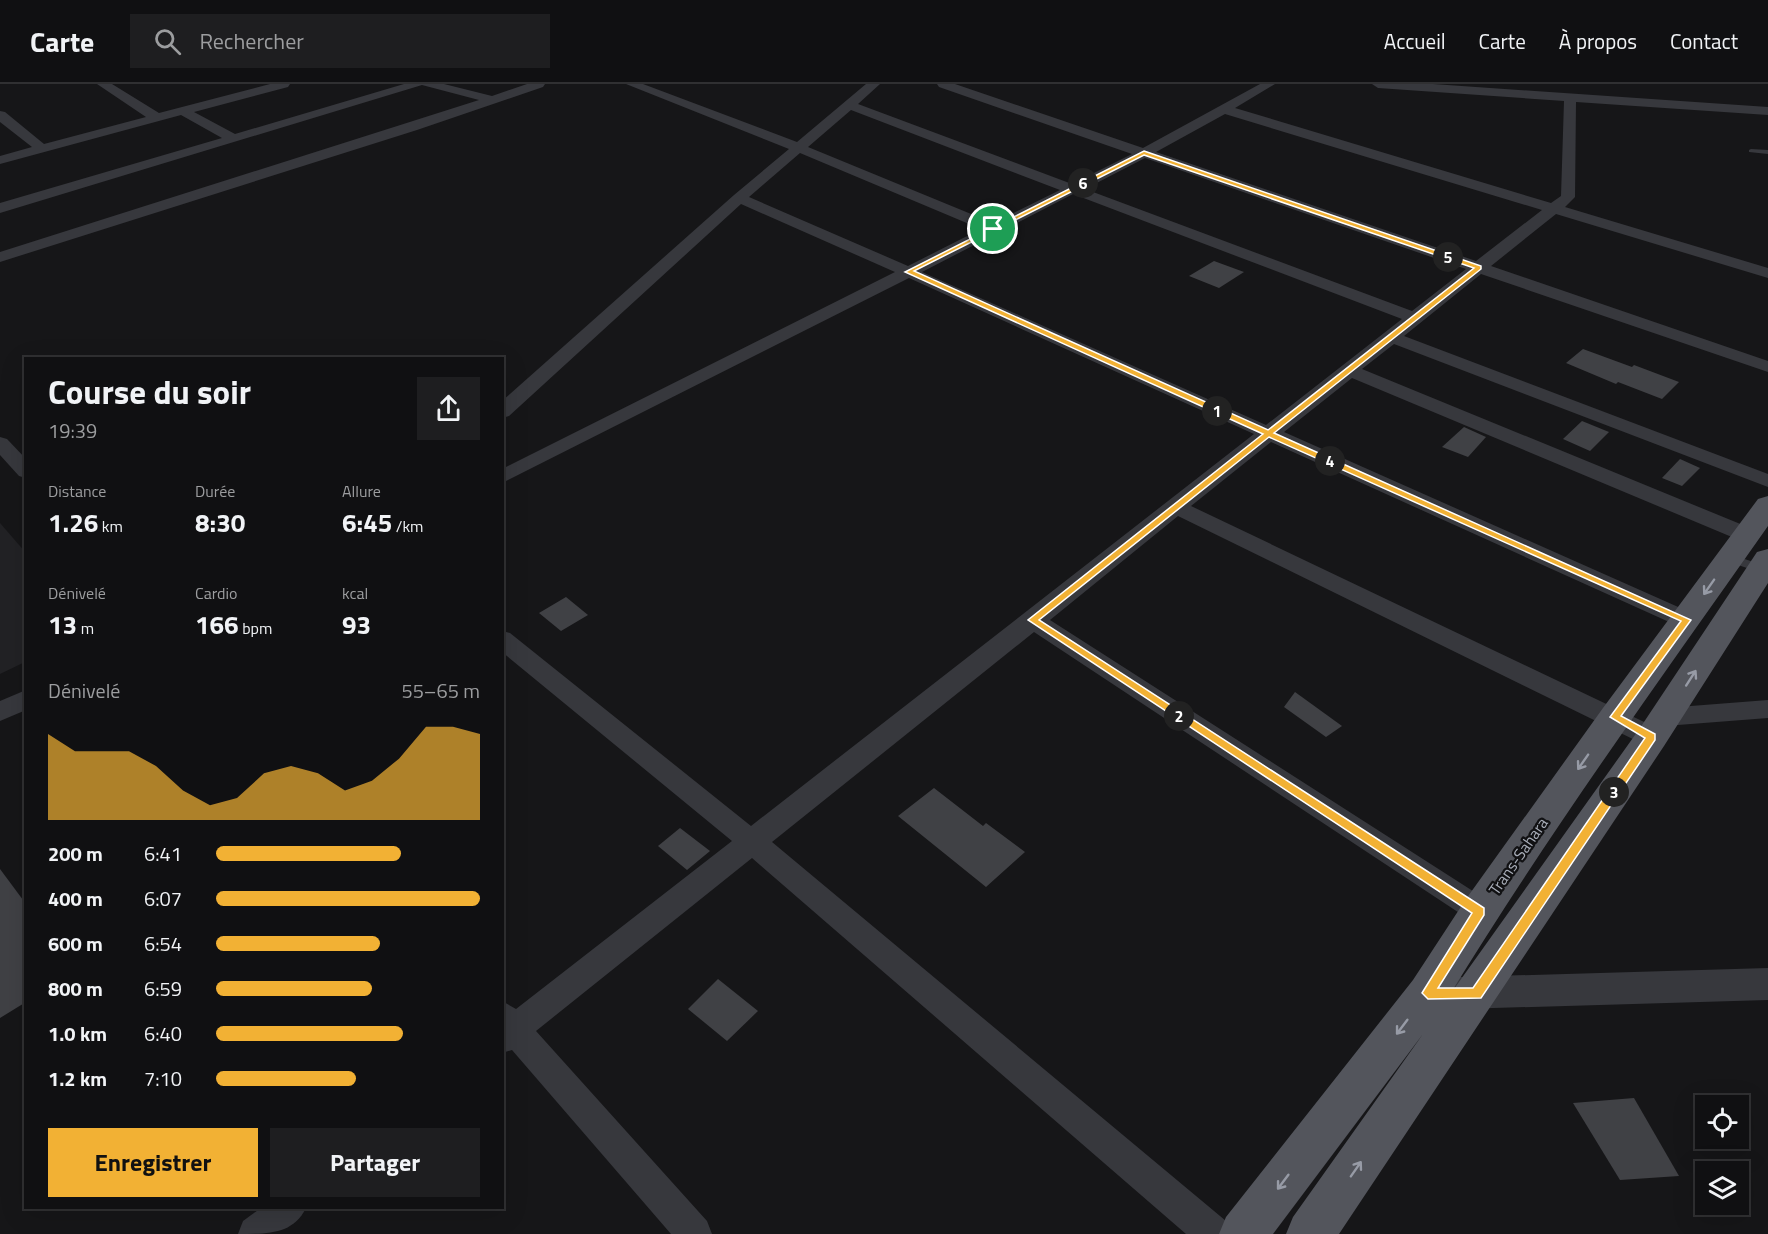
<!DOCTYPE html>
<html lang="fr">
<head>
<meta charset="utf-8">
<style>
	:root { --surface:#101012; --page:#1e1e20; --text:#f1f3f6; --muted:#9c9d9f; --line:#303032; --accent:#f2b134 }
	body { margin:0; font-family:"Titillium Web",sans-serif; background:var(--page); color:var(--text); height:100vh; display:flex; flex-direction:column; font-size:22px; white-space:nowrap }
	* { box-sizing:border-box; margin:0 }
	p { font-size:20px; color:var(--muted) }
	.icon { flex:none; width:33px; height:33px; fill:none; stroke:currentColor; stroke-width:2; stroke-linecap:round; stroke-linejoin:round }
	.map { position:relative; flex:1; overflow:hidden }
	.panel { position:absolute; left:24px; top:273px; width:480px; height:852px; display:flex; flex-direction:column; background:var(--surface); border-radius:0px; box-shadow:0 6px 24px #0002,0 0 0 2px var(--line) }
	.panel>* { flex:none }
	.tools { position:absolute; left:1695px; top:1011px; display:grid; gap:12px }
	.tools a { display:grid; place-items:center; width:54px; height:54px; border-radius:0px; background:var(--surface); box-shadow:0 6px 24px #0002,0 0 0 2px var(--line); font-size:30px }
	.pin { position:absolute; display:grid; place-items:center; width:51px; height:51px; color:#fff; margin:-26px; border:3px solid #fff; border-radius:50%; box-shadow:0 2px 6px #0007 }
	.km { position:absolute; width:30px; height:30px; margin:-15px; border-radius:50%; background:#222; color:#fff; font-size:16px; line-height:30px; text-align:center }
	.round { display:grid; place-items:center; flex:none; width:63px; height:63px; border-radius:0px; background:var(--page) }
	.summary { display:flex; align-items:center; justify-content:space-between; height:102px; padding:0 24px }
	h1 { font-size:33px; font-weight:700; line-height:45px }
	.figures { display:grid; grid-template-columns:repeat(3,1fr); gap:9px; height:102px; padding:6px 24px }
	.figures div { display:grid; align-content:center }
	.figures b { font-size:26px; font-weight:700 }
	.figures small { font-size:16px; font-weight:400 }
	.figures p { font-size:16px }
	.chart { height:168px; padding:12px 24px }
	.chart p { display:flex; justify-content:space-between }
	.chart svg { width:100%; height:108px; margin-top:6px; fill:var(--accent); opacity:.7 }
	.primary-button { display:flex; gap:12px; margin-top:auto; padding:12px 24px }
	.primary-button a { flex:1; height:69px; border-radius:0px; background:var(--accent); color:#111; font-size:24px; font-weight:700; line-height:69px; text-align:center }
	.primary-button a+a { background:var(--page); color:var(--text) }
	ul { padding:0 24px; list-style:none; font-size:20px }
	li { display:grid; grid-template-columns:96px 72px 1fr; align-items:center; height:45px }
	li i { height:15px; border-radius:8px; background:var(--accent) }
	header { display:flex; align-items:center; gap:36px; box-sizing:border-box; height:84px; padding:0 30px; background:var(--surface); border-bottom:2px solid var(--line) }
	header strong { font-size:28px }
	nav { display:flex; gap:33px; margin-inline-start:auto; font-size:21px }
	.search { width:420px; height:54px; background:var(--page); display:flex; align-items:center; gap:15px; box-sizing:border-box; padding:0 21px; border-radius:0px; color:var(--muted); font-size:22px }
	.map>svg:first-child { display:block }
	.built { fill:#222225 }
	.building { fill:#404145 }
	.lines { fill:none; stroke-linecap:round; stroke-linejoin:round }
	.service { fill:#37383d; fill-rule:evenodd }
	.minor { fill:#37383d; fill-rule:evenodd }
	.tertiary { fill:#37383d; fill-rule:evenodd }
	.primary { fill:#53555c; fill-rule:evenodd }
	.oneway { stroke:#979ba6 }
	.route { fill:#f2b134; stroke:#fff; stroke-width:1.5; fill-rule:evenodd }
	.labels { text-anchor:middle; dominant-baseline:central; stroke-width:4.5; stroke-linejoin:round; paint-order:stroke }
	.street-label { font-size:16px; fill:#a8adb8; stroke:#111113 }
</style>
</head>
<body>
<header>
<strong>Carte</strong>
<div class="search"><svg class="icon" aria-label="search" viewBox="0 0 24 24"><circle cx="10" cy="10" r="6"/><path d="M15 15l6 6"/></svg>Rechercher</div>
<nav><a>Accueil</a><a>Carte</a><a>À propos</a><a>Contact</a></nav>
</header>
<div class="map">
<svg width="1768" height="1150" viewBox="0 0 1768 1150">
	<rect width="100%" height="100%" fill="#161618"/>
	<polygon class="built" points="0,439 26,469 25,578 0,590"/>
	<g class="building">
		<polygon points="1214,177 1244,188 1219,204 1189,192"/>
		<polygon points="1583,265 1632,283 1634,281 1679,298 1662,315 1618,298 1616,300 1566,279"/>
		<polygon points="1582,337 1609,348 1590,367 1563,355"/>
		<polygon points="1464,343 1486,353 1468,373 1442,363"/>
		<polygon points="1680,375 1700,384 1682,402 1662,394"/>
		<polygon points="566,513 588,531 561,547 539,529"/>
		<polygon points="1295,608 1342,642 1326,653 1284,623"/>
		<polygon points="934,704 983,742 986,739 1025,768 986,803 898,732"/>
		<polygon points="680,744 710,767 687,786 658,762"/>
		<polygon points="0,785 26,820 26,918 0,934"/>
		<polygon points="718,895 758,927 727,957 688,925"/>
		<polygon points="1634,1014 1679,1092 1620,1096 1573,1019"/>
	</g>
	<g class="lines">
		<g class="service">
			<polygon points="1751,65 1768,66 1768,70 1749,68 1749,66"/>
			<polygon points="1730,470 1768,483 1768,491 1726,477 1725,474"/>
		</g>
		<g class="minor">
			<polygon points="97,0 112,0 159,29 270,0 290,0 288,3 194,28 235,50 404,0 444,0 492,12 527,0 545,0 543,3 417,46 0,178 0,168 479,16 422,1 0,129 0,119 222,54 181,31 0,80 0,72 32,63 0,38 0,27 5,28 44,60 146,33"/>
			<path d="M 626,0 L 643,0 L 797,58 L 866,0 L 880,0 L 858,20 L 1072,100 L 1132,70 L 939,3 L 937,0 L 955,0 L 1143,64 L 1260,0 L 1275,0 L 1235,24 L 1551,119 L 1561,112 L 1564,17 L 1378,4 L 1372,0 L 1433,0 L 1768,23 L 1768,31 L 1576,18 L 1575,113 L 1565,123 L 1768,184 L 1768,194 L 1556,130 L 1491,182 L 1768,277 L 1768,288 L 1481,190 L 1404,252 L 1768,390 L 1768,403 L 1394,260 L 1362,285 L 1755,446 L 1758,451 L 1755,456 L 1747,458 L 1739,456 L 1352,294 L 1284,348 L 1694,530 L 1698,536 L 1694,542 L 1686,544 L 1678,542 L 1271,358 L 1191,422 L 1661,646 L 1665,653 L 1661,660 L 1652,663 L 1643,660 L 1178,432 L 1050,536 L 1490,818 L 1495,827 L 1490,836 L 1480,839 L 1470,836 L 1034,548 L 772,758 L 1226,1137 L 1231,1150 L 1186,1150 L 752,774 L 536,947 L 707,1137 L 712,1150 L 671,1150 L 512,966 L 502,969 L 502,917 L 516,925 L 732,757 L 502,568 L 502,547 L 510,549 L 751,742 L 1254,350 L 909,194 L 502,399 L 502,385 L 895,188 L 741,120 L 509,332 L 502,334 L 502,317 L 734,111 L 789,65 ZM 851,26 L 1060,106 L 993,139 L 808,63 ZM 1225,30 L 1542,126 L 1476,177 L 1156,68 ZM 800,69 L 981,145 L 908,182 L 749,113 ZM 1145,74 L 1466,185 L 1412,227 L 1085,105 ZM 1073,110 L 1402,235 L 1266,341 L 922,188 Z"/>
			<polygon points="0,353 7,355 26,375 26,394 19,392 0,371"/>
			<polygon points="26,606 26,626 0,637 0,617"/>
			<polygon points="1768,616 1768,634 1665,642 1656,640 1652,633 1656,626 1665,624"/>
			<path d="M 261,1124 L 306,1124 C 293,1150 269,1150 238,1150 L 243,1137 Z"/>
		</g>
		<polygon class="tertiary" points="1768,884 1768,916 1460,925 1447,921 1442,909 1447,897 1460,893"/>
		<path class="primary" d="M 1768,412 L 1768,442 C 1659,597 1548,750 1449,912 L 1640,644 L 1757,468 L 1768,465 L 1768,499 L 1664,662 L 1339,1150 L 1286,1150 L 1293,1133 L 1423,950 L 1273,1150 L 1219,1150 L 1226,1133 L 1413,896 L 1466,815 L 1603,624 L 1758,415 Z"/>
	</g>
	<defs><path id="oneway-shaft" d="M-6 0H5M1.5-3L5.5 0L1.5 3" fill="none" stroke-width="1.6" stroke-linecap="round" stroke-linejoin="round" transform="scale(1.5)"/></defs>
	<g class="oneway">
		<use href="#oneway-shaft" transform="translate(1709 503) rotate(125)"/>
		<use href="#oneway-shaft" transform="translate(1691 594) rotate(-57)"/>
		<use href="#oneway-shaft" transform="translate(1583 678) rotate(125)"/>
		<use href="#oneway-shaft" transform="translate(1402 943) rotate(127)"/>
		<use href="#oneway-shaft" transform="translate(1356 1085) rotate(-55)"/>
		<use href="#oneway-shaft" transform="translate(1283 1098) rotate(127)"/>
	</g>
	<path class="route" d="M 1144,67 L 1481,182 L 1481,185 L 1274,349 L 1691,536 L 1621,632 L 1655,650 L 1655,656 L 1481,914 L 1428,915 L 1422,909 L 1472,829 L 1028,536 L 1263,350 L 905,188 ZM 1144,71 L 1474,184 L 1268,346 L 914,187 ZM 1269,353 L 1681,537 L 1610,633 L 1645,654 L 1473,904 L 1438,904 L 1484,831 L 1484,824 L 1039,536 Z"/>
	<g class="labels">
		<g class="street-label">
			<text transform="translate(1518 772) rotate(-55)">Trans-Sahara</text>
		</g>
	</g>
</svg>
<div class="tools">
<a><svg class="icon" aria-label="locate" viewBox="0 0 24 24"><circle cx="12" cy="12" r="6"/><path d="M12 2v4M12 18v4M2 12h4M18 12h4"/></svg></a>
<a><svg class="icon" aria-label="layers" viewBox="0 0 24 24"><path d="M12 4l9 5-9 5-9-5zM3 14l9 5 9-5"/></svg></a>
</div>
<div class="pin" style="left:993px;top:145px;background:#1e9e55"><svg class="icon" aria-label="arrive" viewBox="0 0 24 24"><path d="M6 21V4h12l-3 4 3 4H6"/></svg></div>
<b class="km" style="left:1217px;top:327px">1</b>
<b class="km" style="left:1179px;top:632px">2</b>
<b class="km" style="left:1614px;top:708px">3</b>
<b class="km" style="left:1330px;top:377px">4</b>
<b class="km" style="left:1448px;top:173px">5</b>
<b class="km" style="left:1083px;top:99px">6</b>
<section class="panel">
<div class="summary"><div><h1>Course du soir</h1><p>19:39</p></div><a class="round"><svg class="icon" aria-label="share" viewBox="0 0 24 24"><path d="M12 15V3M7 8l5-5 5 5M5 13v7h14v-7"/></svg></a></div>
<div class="figures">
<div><p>Distance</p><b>1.26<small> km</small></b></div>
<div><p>Durée</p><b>8:30</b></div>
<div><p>Allure</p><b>6:45<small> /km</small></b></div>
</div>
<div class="figures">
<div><p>Dénivelé</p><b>13<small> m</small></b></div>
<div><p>Cardio</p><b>166<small> bpm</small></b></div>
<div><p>kcal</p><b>93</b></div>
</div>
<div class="chart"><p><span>Dénivelé</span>55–65 m</p>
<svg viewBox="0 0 160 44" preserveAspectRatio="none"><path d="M0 44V9L10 16L20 16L30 16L40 22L50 32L60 38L70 35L80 25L90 22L100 25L110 32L120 28L130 19L140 6L150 6L160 9V44z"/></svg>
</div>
<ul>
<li><b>200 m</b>6:41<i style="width:70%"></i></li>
<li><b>400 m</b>6:07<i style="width:100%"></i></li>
<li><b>600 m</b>6:54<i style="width:62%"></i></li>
<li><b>800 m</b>6:59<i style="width:59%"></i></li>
<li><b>1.0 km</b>6:40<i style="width:71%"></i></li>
<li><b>1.2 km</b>7:10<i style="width:53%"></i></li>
</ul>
<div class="primary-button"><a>Enregistrer</a><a>Partager</a></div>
</section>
</div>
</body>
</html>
